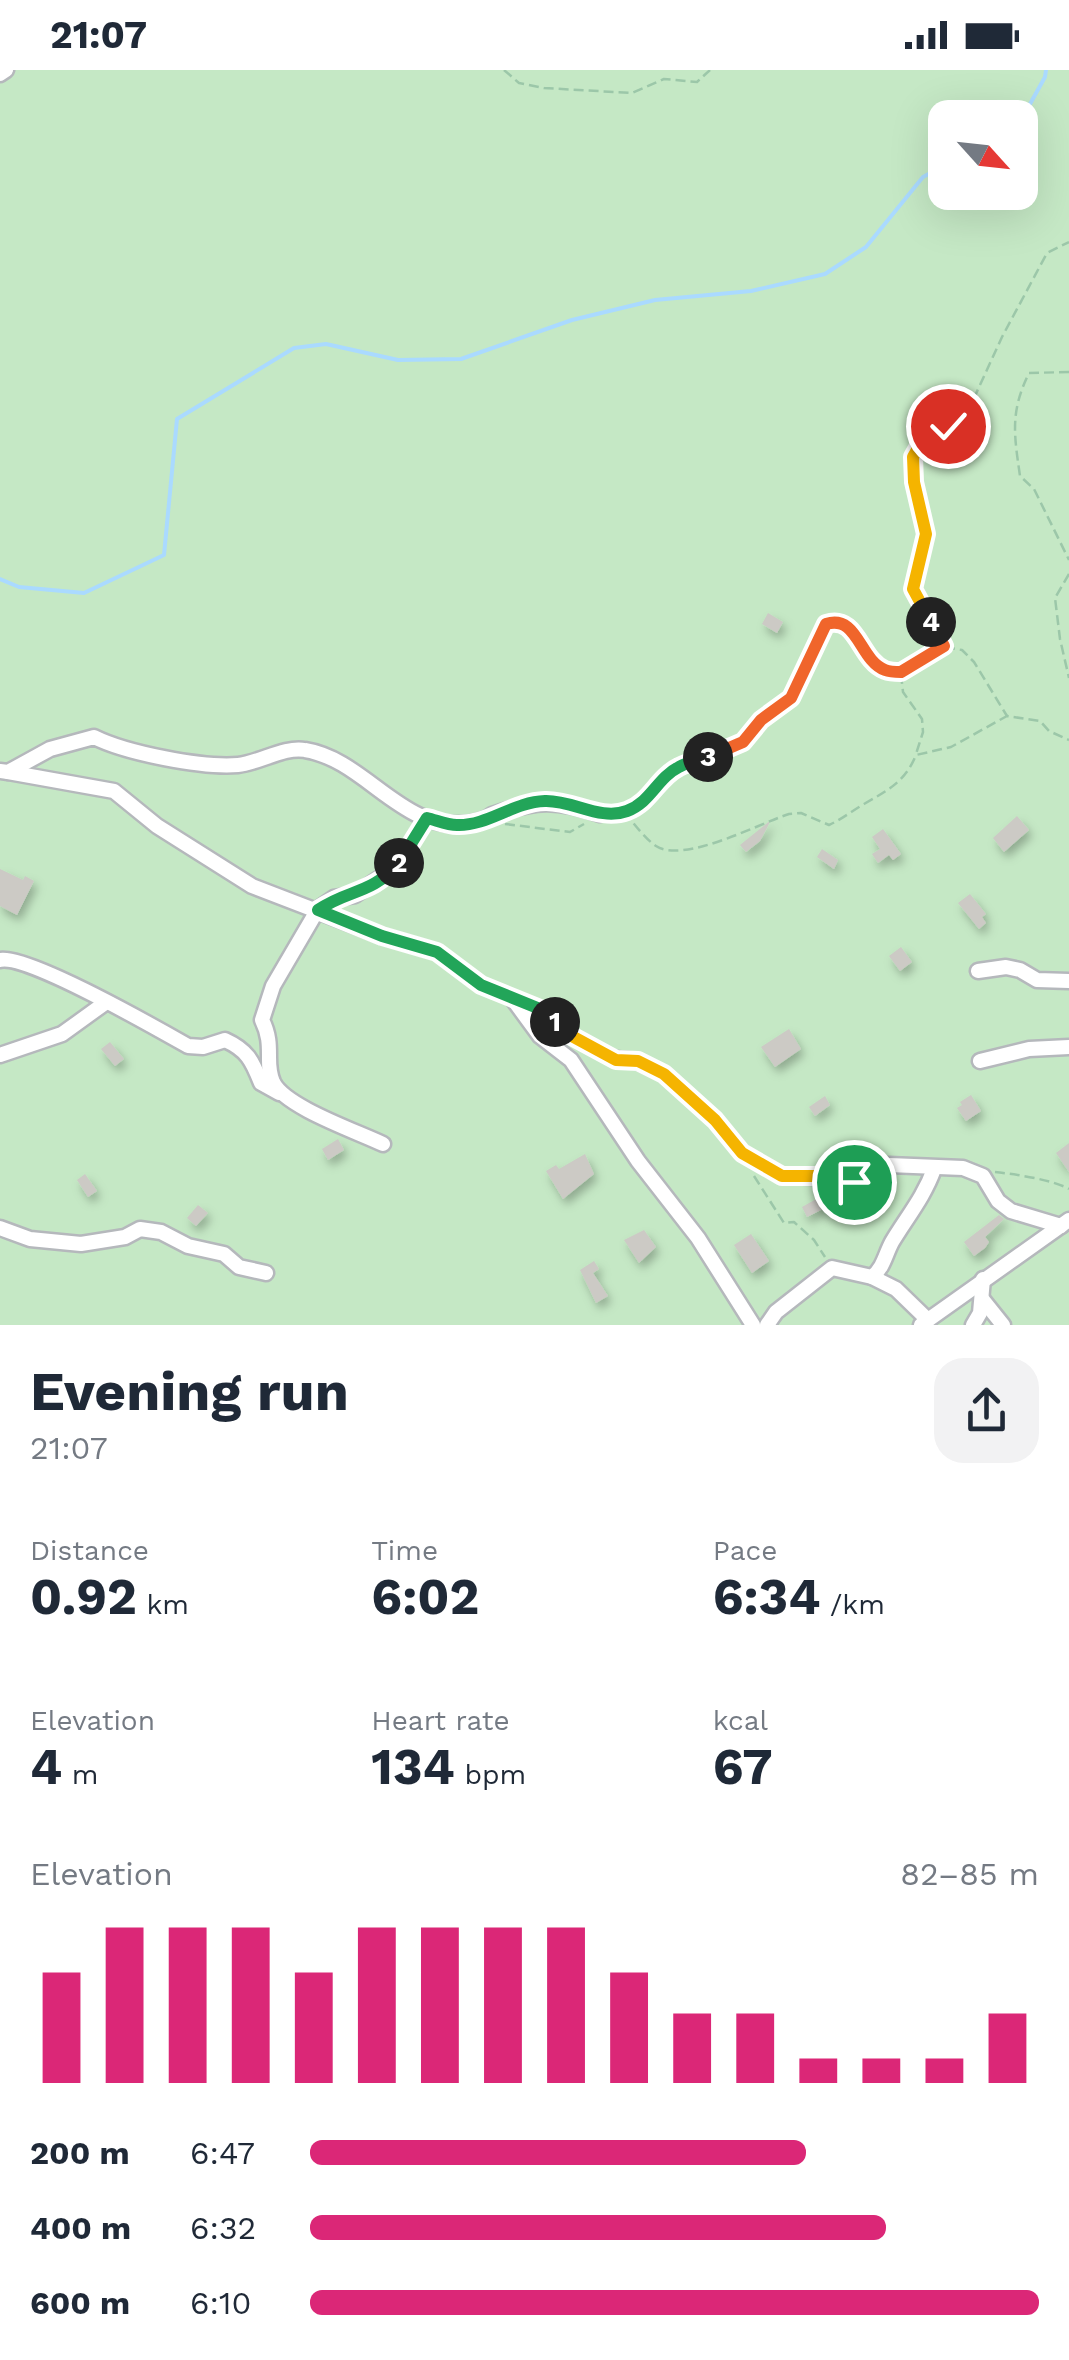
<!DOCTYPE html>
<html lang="en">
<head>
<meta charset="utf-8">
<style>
	:root { --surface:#fff; --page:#f2f2f3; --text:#1f2937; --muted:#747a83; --accent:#db2777 }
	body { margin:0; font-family:"Work Sans",sans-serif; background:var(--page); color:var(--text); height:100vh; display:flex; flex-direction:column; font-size:38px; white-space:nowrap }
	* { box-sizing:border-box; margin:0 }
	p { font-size:32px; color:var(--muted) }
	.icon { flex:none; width:55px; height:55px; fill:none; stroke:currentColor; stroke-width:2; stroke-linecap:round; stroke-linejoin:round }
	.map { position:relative; height:1255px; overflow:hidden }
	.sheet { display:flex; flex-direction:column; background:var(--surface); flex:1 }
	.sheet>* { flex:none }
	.needle { width:65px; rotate:117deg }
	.tools { position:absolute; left:928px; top:30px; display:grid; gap:20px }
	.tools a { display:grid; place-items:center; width:110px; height:110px; border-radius:20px; background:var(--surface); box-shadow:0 10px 40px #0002; font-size:50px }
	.pin { position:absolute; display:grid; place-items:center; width:85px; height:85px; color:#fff; margin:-42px; border:5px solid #fff; border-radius:50%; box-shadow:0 2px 10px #0007 }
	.km { position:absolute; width:50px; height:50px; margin:-25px; border-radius:50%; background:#222; color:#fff; font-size:28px; line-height:50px; text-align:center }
	.round { display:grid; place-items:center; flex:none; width:105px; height:105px; border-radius:30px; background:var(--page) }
	.headline { display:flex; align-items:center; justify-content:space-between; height:170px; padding:0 30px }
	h1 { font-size:55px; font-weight:700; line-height:75px }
	.stats { display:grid; grid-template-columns:repeat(3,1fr); gap:15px; height:170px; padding:10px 30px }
	.stats div { display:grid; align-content:center }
	.stats b { font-size:50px; font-weight:700 }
	.stats small { font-size:28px; font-weight:400 }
	.stats p { font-size:28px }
	.chart { height:280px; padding:20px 30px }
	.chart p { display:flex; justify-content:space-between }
	.chart svg { width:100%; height:180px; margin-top:10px; stroke:var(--accent); stroke-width:6 }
	ul { padding:0 30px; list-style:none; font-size:32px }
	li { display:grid; grid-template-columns:160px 120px 1fr; align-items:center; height:75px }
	li i { height:25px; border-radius:12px; background:var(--accent) }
	.status { display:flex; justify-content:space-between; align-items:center; height:70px; padding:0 50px; background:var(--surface); direction:ltr }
	.status svg { height:28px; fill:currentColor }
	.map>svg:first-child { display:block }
	.green { fill:#c5e8c5; fill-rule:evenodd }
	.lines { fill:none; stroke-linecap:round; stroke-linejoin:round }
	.stream { stroke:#aadaff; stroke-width:4 }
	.building { fill:#cccac5; filter:url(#shadow) }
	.minor-casing { stroke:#b5b8bc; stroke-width:19 }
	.path { stroke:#9cc7a9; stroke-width:2.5; stroke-dasharray:10 5; stroke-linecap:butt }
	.minor { stroke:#fff; stroke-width:14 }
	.split-1-casing { stroke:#fff; stroke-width:20 }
	.split-2-casing { stroke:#fff; stroke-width:20 }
	.split-3-casing { stroke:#fff; stroke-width:20 }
	.split-4-casing { stroke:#fff; stroke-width:20 }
	.split-5-casing { stroke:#fff; stroke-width:20 }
	.split-1 { stroke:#f5b400; stroke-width:12 }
	.split-2 { stroke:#22a559; stroke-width:12 }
	.split-3 { stroke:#22a559; stroke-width:12 }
	.split-4 { stroke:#f0652b; stroke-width:12 }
	.split-5 { stroke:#f5b400; stroke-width:12 }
</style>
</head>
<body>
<div class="status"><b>21:07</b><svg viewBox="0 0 49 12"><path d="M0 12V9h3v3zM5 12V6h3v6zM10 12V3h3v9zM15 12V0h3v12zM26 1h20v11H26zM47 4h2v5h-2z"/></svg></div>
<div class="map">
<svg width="1069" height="1255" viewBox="0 0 1069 1255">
	<defs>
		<filter id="shadow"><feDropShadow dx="3.5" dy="6" stdDeviation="5" flood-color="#0004"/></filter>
	</defs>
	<rect width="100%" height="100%" fill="#f1efe8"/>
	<path class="green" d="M 0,0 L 1069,0 L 1069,1255 L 0,1255 ZM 945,48 L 1020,48 L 1020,122 L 945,122 Z"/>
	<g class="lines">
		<g class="stream">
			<polyline points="1020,52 1045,7 1046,0"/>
			<polyline points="0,509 19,517 84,523 164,485 177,349 294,278 326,274 398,290 461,289 572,250 655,230 751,221 825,204 866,177 923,107 945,95"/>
		</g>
	</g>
	<g class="building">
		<polygon points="768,543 783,552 777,563 762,554"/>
		<polygon points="1017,746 1029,760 1004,782 993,768"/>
		<polygon points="771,750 760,771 746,782 740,775"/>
		<polygon points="883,759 901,784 893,790 889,785 878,793 872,784 880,779 872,767"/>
		<polygon points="822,779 838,790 834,799 817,787"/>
		<polygon points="0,799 23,810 25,806 34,811 17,845 0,836"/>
		<polygon points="970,824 986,844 982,847 986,853 979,859 958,833"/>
		<polygon points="901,877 912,892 900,901 889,886"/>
		<polygon points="789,959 801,979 775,997 761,977"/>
		<polygon points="110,972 124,989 115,996 101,979"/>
		<polygon points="971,1025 981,1041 966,1051 957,1038 962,1035 960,1032"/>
		<polygon points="825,1026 830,1035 815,1046 809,1037"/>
		<polygon points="338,1069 344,1080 328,1090 322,1079"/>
		<polygon points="1069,1073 1069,1102 1056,1083"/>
		<polygon points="585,1084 594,1104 563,1129 546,1101 556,1095 559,1099"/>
		<polygon points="85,1104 97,1121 88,1127 77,1110"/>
		<polygon points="818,1128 823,1139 807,1147 802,1137"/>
		<polygon points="198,1135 208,1143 196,1156 187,1148"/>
		<polygon points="999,1145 1004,1149 985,1167 989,1172 985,1178 974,1186 964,1172"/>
		<polygon points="644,1160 656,1177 639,1193 624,1170"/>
		<polygon points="751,1164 769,1191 752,1203 734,1175"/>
		<polygon points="594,1191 599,1199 593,1203 608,1226 596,1233 580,1200"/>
	</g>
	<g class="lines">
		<g class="minor-casing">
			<g id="minor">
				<polyline points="0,4 6,0"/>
				<path d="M 0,701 L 8,702 L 50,679 L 94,667 C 126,683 202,698 238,695 C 259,693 285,676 305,680 C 367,690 403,765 471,753 C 480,751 485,751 492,745 C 536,730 556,729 600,744"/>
				<polyline points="8,702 114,721 157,756 252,816 382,866 437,882 481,915"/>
				<path d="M 0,890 C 27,884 158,959 188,976 L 203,977 L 225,970 C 247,980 252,990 261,1013 L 279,1023"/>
				<polyline points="978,901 1006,897 1020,900 1037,910 1069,911"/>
				<polyline points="512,928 540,966 571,990 638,1091 698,1168 753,1255"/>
				<polyline points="0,985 62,964 105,933"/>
				<polyline points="616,989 637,991 664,1004 715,1050 742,1083 782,1106 822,1107 844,1099 854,1112 859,1112 889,1095 963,1098 983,1106 998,1131 1011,1141 1061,1156"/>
				<polyline points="980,991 1029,979 1069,977"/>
				<path d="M 383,1074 C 356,1061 285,1037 273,1012 C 264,992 275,976 262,950 L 273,916 L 318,839 L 334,828 L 355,825 L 396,797 L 427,748"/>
				<polyline points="0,1158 30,1169 81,1174 125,1167 140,1159 161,1162 188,1176 224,1184 239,1197 266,1203"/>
				<polyline points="872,1207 896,1219 928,1250"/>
				<polyline points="983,1230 1003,1255"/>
				<path d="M 767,1255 L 776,1242 L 832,1198 L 872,1207 C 884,1197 885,1185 892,1172 C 907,1147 924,1127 934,1099"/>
				<polyline points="921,1255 1069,1150"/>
				<polyline points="973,1255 980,1243 983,1209"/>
			</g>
		</g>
		<g class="path">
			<polyline points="504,0 519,13 544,18 632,23 664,9 697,12 710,0"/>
			<path d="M 1069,302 L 1029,303 C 1010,342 1014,364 1020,406 L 1034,419 L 1069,490"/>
			<polyline points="1069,504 1055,528 1060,569 1069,608"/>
			<polyline points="945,577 962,580 974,592 1007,646"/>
			<polyline points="901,604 903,622 922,649 923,662 916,684"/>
			<path d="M 624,742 C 634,753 644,768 656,776 C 684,794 758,754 789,744 L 801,743 L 829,755 C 842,749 852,741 864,734 C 888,720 905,712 916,685 L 951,677 L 1007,646 L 1040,651 L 1049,661 L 1069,670"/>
			<path d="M 614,743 L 624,742 L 647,731 L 660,712 L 678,697 L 743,672 L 761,650 L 791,629 L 826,554 C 858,544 859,590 885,600 C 890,602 895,602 901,603 L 944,576 L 913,519 L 926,464 L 913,412 L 913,387 L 926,364 L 948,356 L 969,339 L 1002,267 L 1047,183 L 1069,172"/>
			<polyline points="505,754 570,762 584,754"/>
			<polyline points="534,936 568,964 605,984"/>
			<path d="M 995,1102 C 1014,1104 1054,1110 1069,1119"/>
			<polyline points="754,1106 784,1153 794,1152 814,1170 825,1187"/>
		</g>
		<use href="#minor" class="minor"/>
	</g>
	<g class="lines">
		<g class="split-1-casing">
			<polyline id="split-1" points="555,952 568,964 616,990 638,991 664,1004 715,1050 742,1083 782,1106 822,1106 844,1099 854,1112"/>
		</g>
		<g class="split-2-casing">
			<path id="split-2" d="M 399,793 C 371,825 348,819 318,840 L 382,866 L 437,882 L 481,915 L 540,939 L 555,952"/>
		</g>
		<g class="split-3-casing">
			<path id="split-3" d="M 399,793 L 427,748 C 436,750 447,755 457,755 C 488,756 513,732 545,731 C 573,730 600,751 627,741 C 651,732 657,708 679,697 C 688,692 699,690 708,687"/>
		</g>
		<g class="split-4-casing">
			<path id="split-4" d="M 708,687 L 743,672 L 761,650 L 791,628 L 826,554 C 858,544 859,590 885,600 C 890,602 895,602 901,602 L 944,576 L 931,552"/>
		</g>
		<g class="split-5-casing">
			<polyline id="split-5" points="931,552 913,519 926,464 914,412 913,387 926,364 948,356"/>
		</g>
		<use href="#split-1" class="split-1"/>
		<use href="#split-2" class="split-2"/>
		<use href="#split-3" class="split-3"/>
		<use href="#split-4" class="split-4"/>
		<use href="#split-5" class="split-5"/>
	</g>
</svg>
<div class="tools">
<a><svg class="needle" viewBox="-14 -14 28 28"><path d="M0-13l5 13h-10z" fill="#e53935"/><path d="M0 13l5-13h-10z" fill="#747a83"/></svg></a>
</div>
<div class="pin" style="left:854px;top:1112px;background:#1e9e55"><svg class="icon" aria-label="arrive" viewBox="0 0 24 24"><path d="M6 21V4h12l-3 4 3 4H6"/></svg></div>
<div class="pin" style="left:948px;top:356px;background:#d93025"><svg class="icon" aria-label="check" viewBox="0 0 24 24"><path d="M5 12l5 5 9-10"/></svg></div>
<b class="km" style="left:555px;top:952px">1</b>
<b class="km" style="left:399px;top:793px">2</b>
<b class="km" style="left:708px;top:687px">3</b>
<b class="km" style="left:931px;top:552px">4</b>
</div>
<section class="sheet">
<div class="headline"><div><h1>Evening run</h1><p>21:07</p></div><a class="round"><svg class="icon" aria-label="share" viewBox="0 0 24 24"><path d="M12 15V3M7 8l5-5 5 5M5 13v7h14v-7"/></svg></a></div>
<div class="stats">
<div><p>Distance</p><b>0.92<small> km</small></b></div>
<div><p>Time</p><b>6:02</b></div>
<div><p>Pace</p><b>6:34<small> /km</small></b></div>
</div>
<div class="stats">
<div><p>Elevation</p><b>4<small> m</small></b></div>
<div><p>Heart rate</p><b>134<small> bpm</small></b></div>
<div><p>kcal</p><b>67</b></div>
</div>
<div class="chart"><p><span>Elevation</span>82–85 m</p>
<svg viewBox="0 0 160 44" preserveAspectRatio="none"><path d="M5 44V17M15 44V6M25 44V6M35 44V6M45 44V17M55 44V6M65 44V6M75 44V6M85 44V6M95 44V17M105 44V27M115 44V27M125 44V38M135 44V38M145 44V38M155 44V27"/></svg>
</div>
<ul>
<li><b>200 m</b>6:47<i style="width:68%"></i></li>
<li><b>400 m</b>6:32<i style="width:79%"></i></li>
<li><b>600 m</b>6:10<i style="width:100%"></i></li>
</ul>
</section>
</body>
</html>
